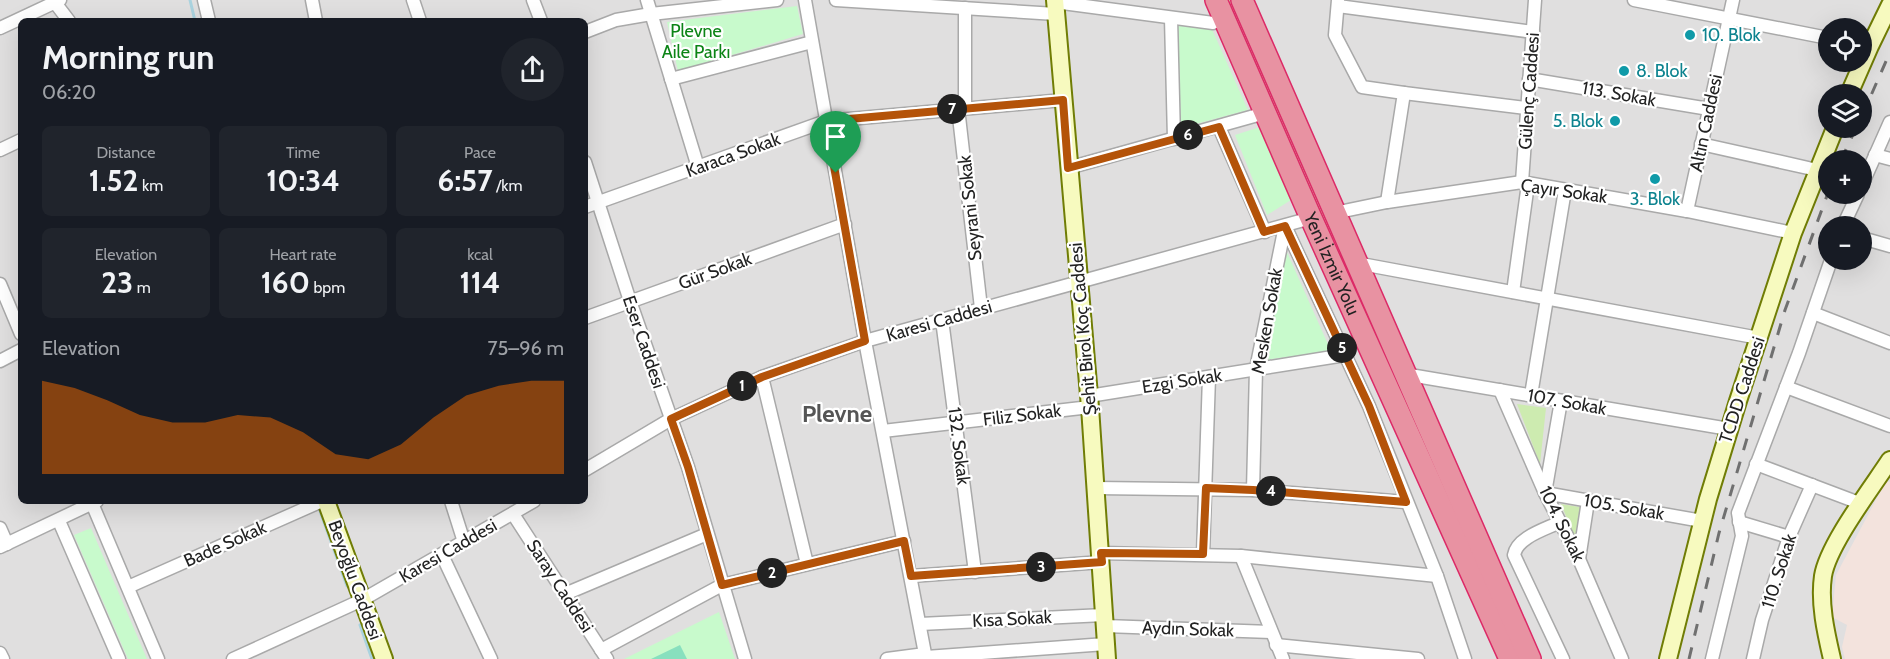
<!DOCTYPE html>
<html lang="en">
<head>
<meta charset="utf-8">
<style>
	:root { --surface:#171b24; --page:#20242c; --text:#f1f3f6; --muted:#9ea1a6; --accent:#b45309 }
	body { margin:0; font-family:Cabin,sans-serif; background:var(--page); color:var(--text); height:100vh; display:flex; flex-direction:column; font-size:22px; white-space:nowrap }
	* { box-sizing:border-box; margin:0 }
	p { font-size:20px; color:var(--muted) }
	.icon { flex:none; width:33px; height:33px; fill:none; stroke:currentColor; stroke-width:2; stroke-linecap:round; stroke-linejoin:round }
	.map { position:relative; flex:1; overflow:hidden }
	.sheet { position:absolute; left:18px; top:18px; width:570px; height:486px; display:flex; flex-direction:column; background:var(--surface); border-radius:9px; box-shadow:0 6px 24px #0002 }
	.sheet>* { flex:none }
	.controls { position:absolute; left:1818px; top:18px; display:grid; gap:12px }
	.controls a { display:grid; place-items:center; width:54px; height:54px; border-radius:50%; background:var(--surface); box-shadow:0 6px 24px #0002; font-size:30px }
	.pin { position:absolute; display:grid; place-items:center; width:51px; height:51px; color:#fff; margin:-62px -26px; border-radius:50% 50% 50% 0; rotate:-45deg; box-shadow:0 0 6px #0007 }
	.pin .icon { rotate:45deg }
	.km { position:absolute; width:30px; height:30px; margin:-15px; border-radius:50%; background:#222; color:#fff; font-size:16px; line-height:30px; text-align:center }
	.round { display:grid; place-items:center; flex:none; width:63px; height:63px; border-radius:32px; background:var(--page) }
	.summary { display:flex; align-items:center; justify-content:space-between; height:102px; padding:0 24px }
	h1 { font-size:33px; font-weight:800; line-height:45px }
	.figures { display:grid; grid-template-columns:repeat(3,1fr); gap:9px; height:102px; padding:6px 24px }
	.figures div { display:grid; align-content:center; border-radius:9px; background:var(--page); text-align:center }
	.figures b { font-size:30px; font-weight:800 }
	.figures small { font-size:16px; font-weight:400 }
	.figures p { font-size:16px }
	.chart { height:168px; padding:12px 24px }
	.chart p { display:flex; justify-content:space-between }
	.chart svg { width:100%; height:108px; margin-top:6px; fill:var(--accent); opacity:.7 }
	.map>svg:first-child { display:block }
	.residential { fill:#e0dfdf; fill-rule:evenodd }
	.military { fill:#f3e3dd }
	.grass { fill:#cdebb0 }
	.park { fill:#c8facc }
	.pitch { fill:#88e0be }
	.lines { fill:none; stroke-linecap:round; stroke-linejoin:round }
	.stream { stroke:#aad3df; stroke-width:3 }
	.street-casing { stroke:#a9a9a9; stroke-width:15 }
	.secondary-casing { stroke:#707d05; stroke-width:20 }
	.highway-casing { stroke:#dc2a67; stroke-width:24 }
	.street { stroke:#fff; stroke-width:12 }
	.secondary { stroke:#f7fabf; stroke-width:16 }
	.highway { stroke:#e892a2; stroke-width:21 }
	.rail { stroke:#707070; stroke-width:3; stroke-dasharray:12 12; stroke-linecap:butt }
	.route-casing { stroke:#fff; stroke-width:12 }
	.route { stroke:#b45309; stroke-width:8 }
	.culture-dot { fill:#0f9aa8; stroke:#fff; stroke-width:2 }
	.labels { text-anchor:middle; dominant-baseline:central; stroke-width:4.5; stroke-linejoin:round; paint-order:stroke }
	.park-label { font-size:18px; fill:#0c8416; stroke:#fff }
	.culture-label { font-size:18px; fill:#0d838f; stroke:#fff; text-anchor:start }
	.street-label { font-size:18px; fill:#222; stroke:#fff }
	.district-label { font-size:24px; font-weight:bold; fill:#555; stroke:#fff }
</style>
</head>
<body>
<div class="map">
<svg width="1890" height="659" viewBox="0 0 1890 659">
	<rect width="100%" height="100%" fill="#f2efe9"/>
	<path class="residential" d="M 0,0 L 1890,0 L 1890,659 L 0,659 ZM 21,21 L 585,21 L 585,501 L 21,501 ZM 1828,28 L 1862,28 L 1862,62 L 1828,62 ZM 1828,94 L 1862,94 L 1862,128 L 1828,128 ZM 1828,160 L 1862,160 L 1862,194 L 1828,194 ZM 1828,226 L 1862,226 L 1862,260 L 1828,260 Z"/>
	<polygon class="military" points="1886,481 1890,482 1890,659 1845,659 1842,647 1847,625 1832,617 1836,575"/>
	<g class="grass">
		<polygon points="1223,0 1230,0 1451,499 1516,659"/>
		<polygon points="1517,404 1546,408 1540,464"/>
		<polygon points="1561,504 1580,507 1575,538"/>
	</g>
	<g class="park">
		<polygon points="797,6 803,34 678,71 667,22"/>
		<polygon points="1178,26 1211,27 1248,110 1181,128"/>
		<polygon points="1260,127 1291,200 1267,215 1235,135"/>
		<polygon points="1286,250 1331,351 1265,360"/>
		<polygon points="91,528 147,659 128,659 74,535"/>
		<polygon points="719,612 735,659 624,659"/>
	</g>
	<polygon class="pitch" points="680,645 687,659 651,659"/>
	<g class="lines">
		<g class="stream">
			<polyline points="190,0 195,21"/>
			<polyline points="320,511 347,586"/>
			<polyline points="360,625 372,659"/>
		</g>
		<g class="street-casing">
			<g id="street">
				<polyline points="53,0 69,21"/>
				<polyline points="204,0 209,21"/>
				<polyline points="312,0 316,21"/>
				<polyline points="413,0 420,21"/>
				<polyline points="533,0 541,21"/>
				<polyline points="647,0 698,167"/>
				<polyline points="805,0 865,341 926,659"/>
				<polyline points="836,0 1056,14"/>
				<polyline points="1338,0 1335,35 1362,87 1404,93 1387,202"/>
				<polyline points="1634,0 1828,38"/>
				<polyline points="1055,2 1213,23"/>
				<polyline points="1338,6 1533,32"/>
				<polyline points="1171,18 1174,139"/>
				<polyline points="0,28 60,0"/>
				<polyline points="585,32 616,20 651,14 777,0"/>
				<polyline points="671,79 812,42"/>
				<polyline points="1529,79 1709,109"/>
				<polyline points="1404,93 1526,108"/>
				<polyline points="958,108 981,308"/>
				<polyline points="965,108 965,8"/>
				<polyline points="1219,127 1265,232"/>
				<polyline points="1701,144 1817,170"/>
				<polyline points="0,150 21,140"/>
				<polyline points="1875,155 1890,159"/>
				<polyline points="585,162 630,301 688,467 745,659"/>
				<polyline points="1068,168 1265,113"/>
				<polyline points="1522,182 1535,0"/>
				<polyline points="1862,185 1890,122"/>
				<polyline points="585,207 826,121 1063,100"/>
				<polyline points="1687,211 1733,0"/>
				<polyline points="1334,213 1387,202 1522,182 1687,211 1793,233"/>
				<polyline points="1285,226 1369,406 1437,576 1465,659"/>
				<polyline points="1843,226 1858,194"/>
				<polyline points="1862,238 1890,246"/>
				<polyline points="1356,263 1759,338"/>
				<polyline points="0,284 21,334"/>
				<polyline points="1513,292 1528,184"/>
				<polyline points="1813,313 1890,343"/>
				<polyline points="585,318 845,224"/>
				<polyline points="942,320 975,572"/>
				<polyline points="0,361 21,350"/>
				<polyline points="1404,374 1729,429"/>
				<polyline points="762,377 807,564"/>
				<polyline points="1786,387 1890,426"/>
				<polyline points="1500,390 1545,493 1579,559 1622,659"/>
				<polyline points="1531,395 1565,190"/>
				<polyline points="1089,396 1345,355"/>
				<polyline points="1561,401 1545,493 1702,521"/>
				<polyline points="883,431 1090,407"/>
				<polyline points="1756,464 1862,504"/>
				<polyline points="585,470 671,419 762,377 865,341 1311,218"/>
				<polyline points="1096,488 1253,490 1406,502"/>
				<polyline points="1253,490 1256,369 1285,226"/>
				<polyline points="91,501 158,659"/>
				<polyline points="451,501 464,542"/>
				<polyline points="513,514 607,659"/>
				<polyline points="59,521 119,659"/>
				<path d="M 1560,522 C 1546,529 1517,537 1514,555 L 1563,659"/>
				<polyline points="1739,522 1789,537"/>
				<polyline points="0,528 7,544"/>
				<polyline points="0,547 97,501"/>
				<polyline points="1101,553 1241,556 1437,576"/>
				<polyline points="1203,554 1209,377"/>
				<polyline points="442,555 491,659"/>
				<polyline points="1241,556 1283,659"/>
				<polyline points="1579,559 1588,501"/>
				<polyline points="911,576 1102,562"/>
				<polyline points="128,587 322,501"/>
				<polyline points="565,594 707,534"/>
				<polyline points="920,624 1104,615"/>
				<polyline points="1105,626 1271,632"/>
				<polyline points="1276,645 1418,659"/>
				<polyline points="601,650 722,585 904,541"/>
				<polyline points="0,653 3,659"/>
				<polyline points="926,657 1106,644"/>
				<polyline points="233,659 362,600 534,501"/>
				<polyline points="887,659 925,654"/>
				<polyline points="1712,659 1742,536 1738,513 1799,353 1831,260"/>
				<polyline points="1753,659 1762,620 1789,537 1812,485"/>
			</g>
		</g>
		<g class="secondary-casing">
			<g id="secondary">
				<polyline points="1055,0 1090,407 1107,659"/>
				<polyline points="1849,94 1870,46 1890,5"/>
				<polyline points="326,501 384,659"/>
				<polyline points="1668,659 1708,499 1738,401 1793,233 1835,128"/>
				<path d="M 1832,659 C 1826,633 1819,603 1823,576 C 1828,545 1871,489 1890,460"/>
			</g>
		</g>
		<g class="highway-casing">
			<g id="highway">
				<path id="s1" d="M 1216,0 L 1311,218 L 1510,659"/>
				<polyline points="1242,0 1530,659"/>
			</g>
		</g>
		<use href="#street" class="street"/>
		<use href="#secondary" class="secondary"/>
		<use href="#highway" class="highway"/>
		<g class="rail">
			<polyline points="1862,116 1890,52"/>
			<polyline points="1841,160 1856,128"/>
			<polyline points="1689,659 1719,533 1785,310 1828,193"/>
		</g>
	</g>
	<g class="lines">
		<g class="route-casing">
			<polygon id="route" points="1063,100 1068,168 1219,127 1264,232 1285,226 1369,406 1406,502 1253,490 1206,488 1203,554 1101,553 1102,562 911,576 904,541 722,585 688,467 671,419 762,377 865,341 826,121"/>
		</g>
		<use href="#route" class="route"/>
	</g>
	<g class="culture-dot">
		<circle cx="1690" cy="35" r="6"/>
		<circle cx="1624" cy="71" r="6"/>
		<circle cx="1615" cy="121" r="6"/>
		<circle cx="1655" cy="179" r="6"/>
	</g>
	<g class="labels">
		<g class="park-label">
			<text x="696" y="31">Plevne<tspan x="696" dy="21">Aile Parkı</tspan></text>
		</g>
		<g class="culture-label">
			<text x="1702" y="35">10. Blok</text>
			<text x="1636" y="71">8. Blok</text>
			<text x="1603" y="121" text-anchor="end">5. Blok</text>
			<text x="1655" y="199" text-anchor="middle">3. Blok</text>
		</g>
		<g class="street-label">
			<text transform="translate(1529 91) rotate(-86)">Gülenç Caddesi</text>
			<text transform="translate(1619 94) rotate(10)">113. Sokak</text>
			<text transform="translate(1706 123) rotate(-78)">Altın Caddesi</text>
			<text transform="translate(733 155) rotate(-20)">Karaca Sokak</text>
			<text transform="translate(1564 191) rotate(8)">Çayır Sokak</text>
			<text transform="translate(970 208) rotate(-96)">Seyrani Sokak</text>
			<text stroke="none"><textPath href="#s1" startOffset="288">Yeni İzmir Yolu</textPath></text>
			<text transform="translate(715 271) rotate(-20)">Gür Sokak</text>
			<text transform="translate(939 321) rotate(-16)">Karesi Caddesi</text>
			<text transform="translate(1267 321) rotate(-80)">Mesken Sokak</text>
			<text transform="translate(1083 329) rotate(-95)">Şehit Birol Koç Caddesi</text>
			<text transform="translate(644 342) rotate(71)">Eser Caddesi</text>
			<text transform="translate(1182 381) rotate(-9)">Ezgi Sokak</text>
			<text transform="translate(1742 390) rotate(-72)">TCDD Caddesi</text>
			<text transform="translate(1567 402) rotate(10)">107. Sokak</text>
			<text transform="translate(1022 415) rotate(-7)">Filiz Sokak</text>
			<text transform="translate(959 446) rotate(83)">132. Sokak</text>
			<text transform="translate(1624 507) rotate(10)">105. Sokak</text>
			<text transform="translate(1562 524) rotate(64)">104. Sokak</text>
			<text transform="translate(225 544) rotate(-24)">Bade Sokak</text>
			<text transform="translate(448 551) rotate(-30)">Karesi Caddesi</text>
			<text transform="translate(1779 571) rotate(-72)">110. Sokak</text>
			<text transform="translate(355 580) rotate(70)">Beyoğlu Caddesi</text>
			<text transform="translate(560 586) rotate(57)">Saray Caddesi</text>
			<text transform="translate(1012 619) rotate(-3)">Kısa Sokak</text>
			<text transform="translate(1188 629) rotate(2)">Aydın Sokak</text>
		</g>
		<g class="district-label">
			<text x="837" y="413">Plevne</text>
		</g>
	</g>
</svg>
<div class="controls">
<a><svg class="icon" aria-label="locate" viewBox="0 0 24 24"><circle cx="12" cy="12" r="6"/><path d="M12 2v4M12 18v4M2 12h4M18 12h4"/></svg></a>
<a><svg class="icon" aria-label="layers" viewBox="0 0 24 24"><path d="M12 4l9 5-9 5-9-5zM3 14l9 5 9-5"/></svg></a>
<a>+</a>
<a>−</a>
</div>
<div class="pin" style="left:836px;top:173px;background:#1e9e55"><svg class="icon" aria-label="arrive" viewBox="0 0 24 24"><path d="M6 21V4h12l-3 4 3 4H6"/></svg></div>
<b class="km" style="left:742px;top:386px">1</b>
<b class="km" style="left:772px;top:573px">2</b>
<b class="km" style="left:1041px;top:567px">3</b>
<b class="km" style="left:1271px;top:491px">4</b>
<b class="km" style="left:1342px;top:348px">5</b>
<b class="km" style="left:1188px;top:135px">6</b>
<b class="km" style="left:952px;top:109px">7</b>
<section class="sheet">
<div class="summary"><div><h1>Morning run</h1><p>06:20</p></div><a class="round"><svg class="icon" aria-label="share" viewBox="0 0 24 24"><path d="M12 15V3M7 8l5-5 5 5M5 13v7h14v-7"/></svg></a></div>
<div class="figures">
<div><p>Distance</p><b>1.52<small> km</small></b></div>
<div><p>Time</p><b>10:34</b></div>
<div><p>Pace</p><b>6:57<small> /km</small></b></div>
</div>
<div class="figures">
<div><p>Elevation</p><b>23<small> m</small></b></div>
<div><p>Heart rate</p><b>160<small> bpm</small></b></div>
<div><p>kcal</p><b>114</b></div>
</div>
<div class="chart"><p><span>Elevation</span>75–96 m</p>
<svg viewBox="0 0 160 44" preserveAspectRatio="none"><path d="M0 44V6L10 9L20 14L30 20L40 23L50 23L60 20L70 21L80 27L90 36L100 38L110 32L120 21L130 12L140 8L150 6L160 6V44z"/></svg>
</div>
</section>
</div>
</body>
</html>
